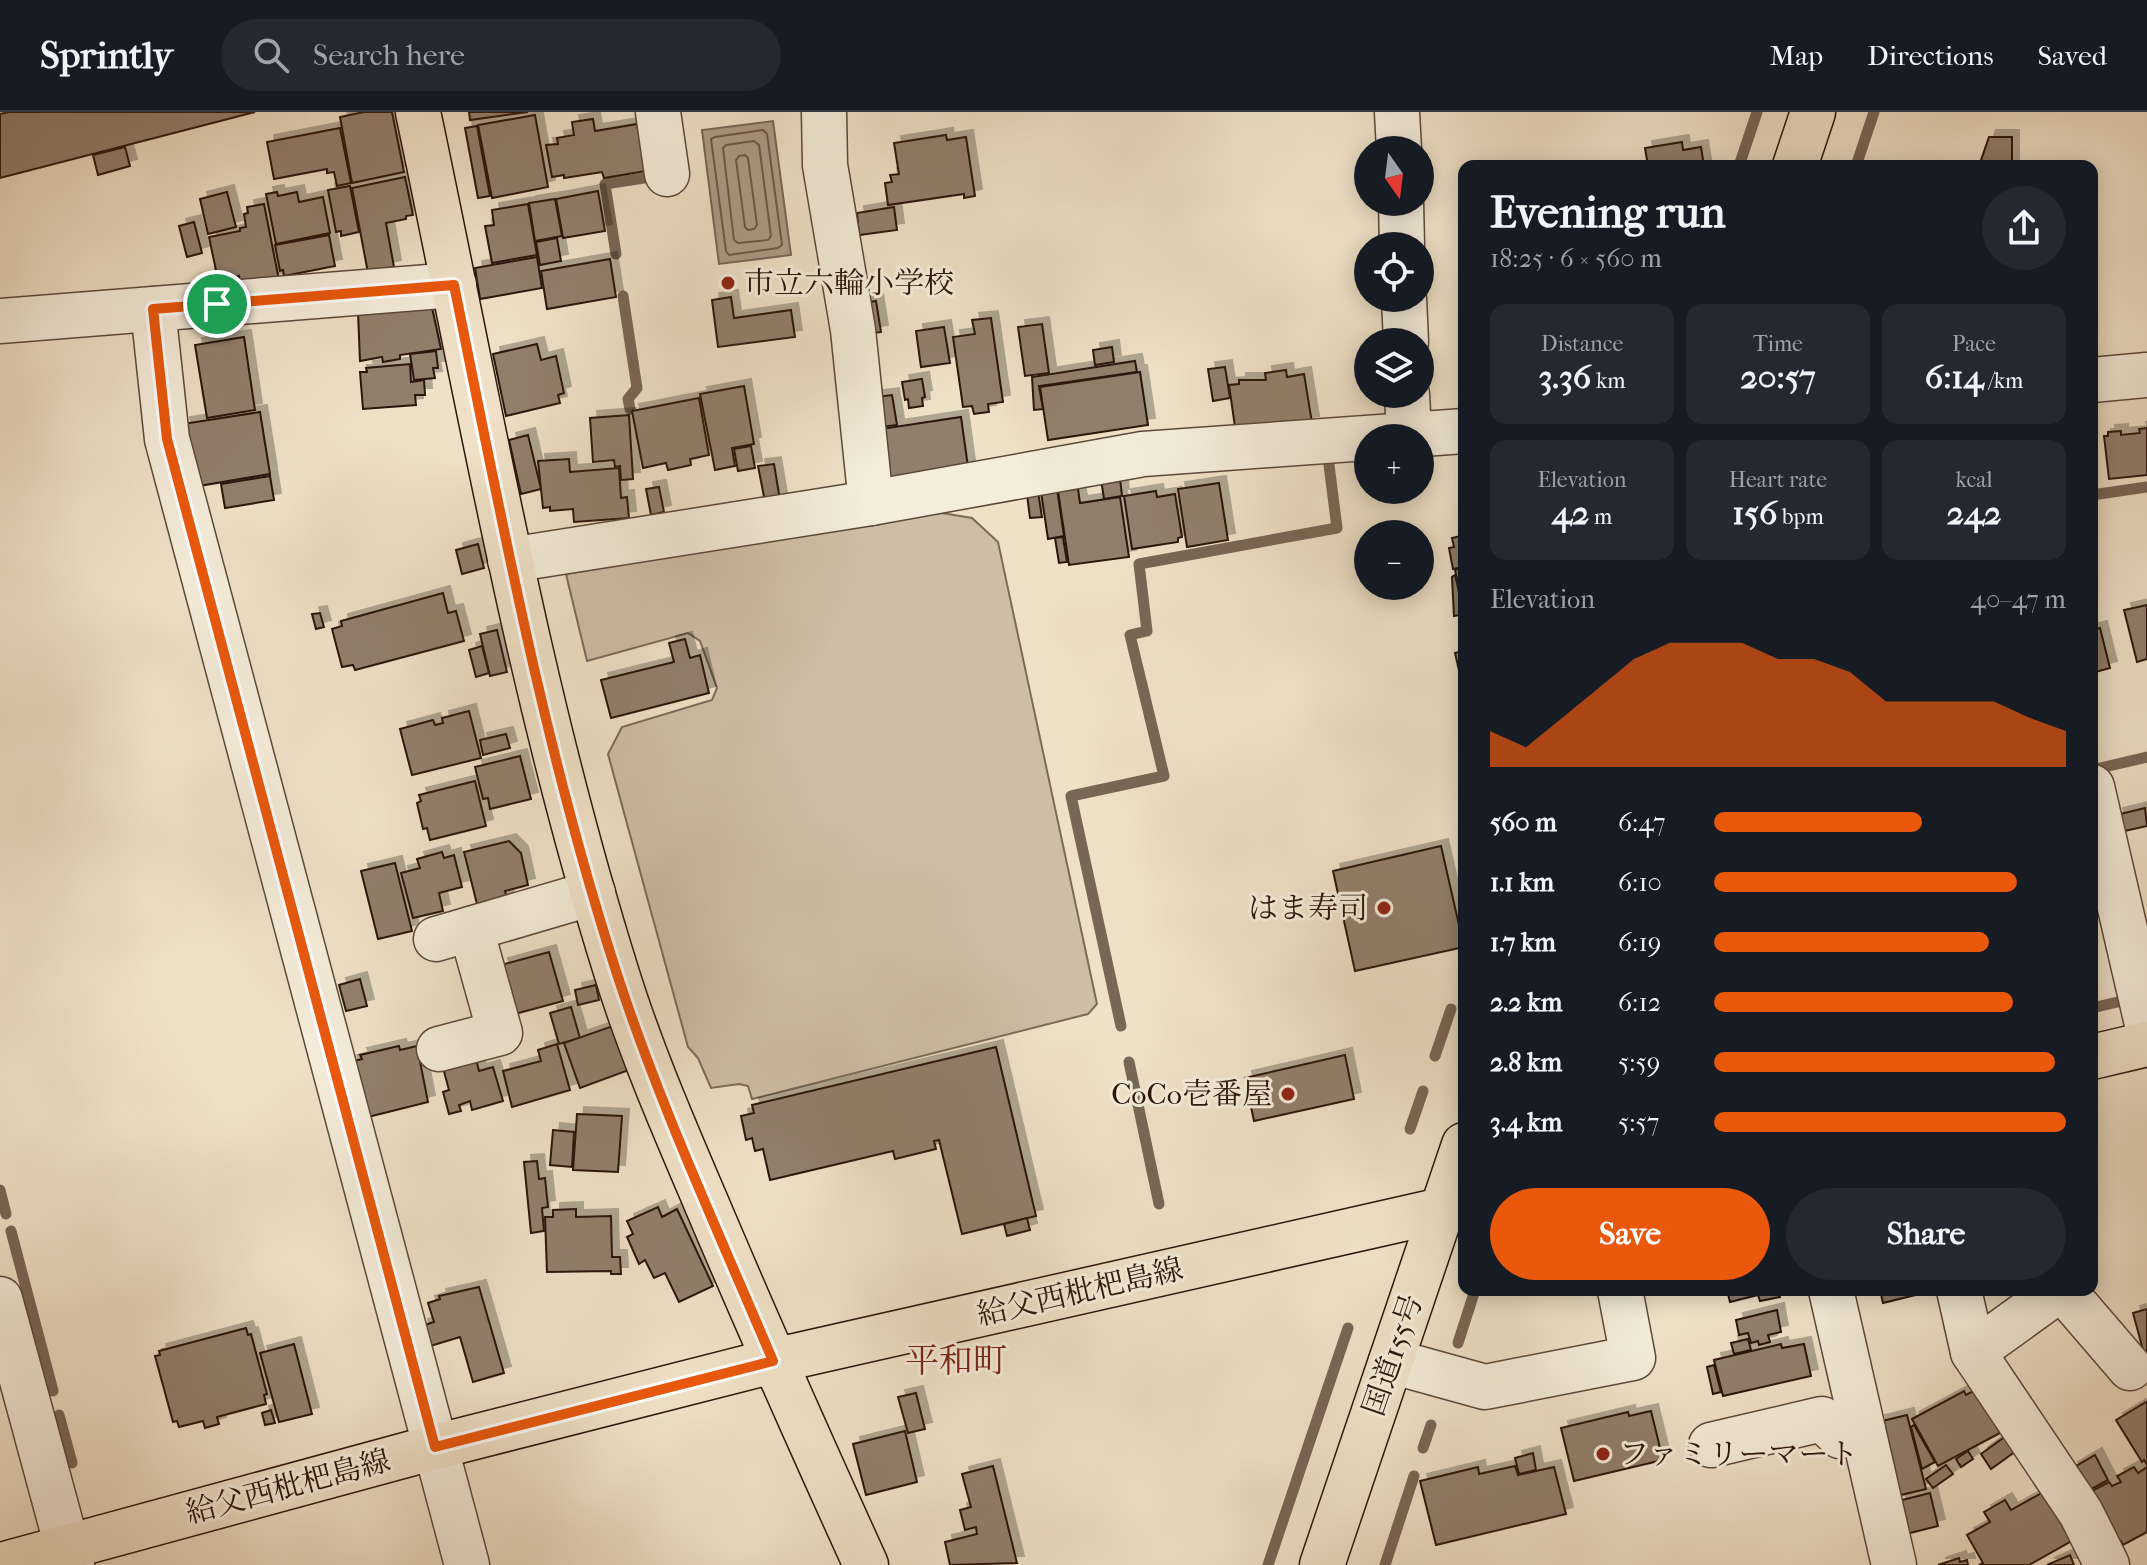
<!DOCTYPE html>
<html lang="en">
<head>
<meta charset="utf-8">
<style>
	:root { --surface:#171b24; --page:#242831; --text:#f1f3f6; --muted:#9ea1a6; --line:#363941; --accent:#ea580c }
	body { margin:0; font-family:"IM FELL French Canon","Noto Serif JP",serif; background:var(--page); color:var(--text); height:100vh; display:flex; flex-direction:column; font-size:30px; white-space:nowrap }
	* { box-sizing:border-box; margin:0 }
	p { font-size:26px; color:var(--muted) }
	.icon { flex:none; width:44px; height:44px; fill:none; stroke:currentColor; stroke-width:2; stroke-linecap:round; stroke-linejoin:round }
	.map { position:relative; flex:1; overflow:hidden }
	.details { position:absolute; left:1458px; top:48px; width:640px; height:1136px; display:flex; flex-direction:column; background:var(--surface); border-radius:16px; box-shadow:0 4px 20px #0003 }
	.details>* { flex:none }
	.needle { width:52px; rotate:166deg }
	.fabs { position:absolute; left:1354px; top:24px; display:grid; gap:16px }
	.fabs a { display:grid; place-items:center; width:80px; height:80px; border-radius:50%; background:var(--surface); box-shadow:0 4px 20px #0003; font-size:40px }
	.pin { position:absolute; display:grid; place-items:center; width:68px; height:68px; color:#fff; margin:-34px; border:4px solid #fff; border-radius:50%; box-shadow:0 2px 8px #0007 }
	.round { display:grid; place-items:center; flex:none; width:84px; height:84px; border-radius:42px; background:var(--page) }
	.head { display:flex; align-items:center; justify-content:space-between; height:136px; padding:0 32px }
	h1 { font-size:44px; font-weight:800; line-height:60px }
	.figures { display:grid; grid-template-columns:repeat(3,1fr); gap:12px; height:136px; padding:8px 32px }
	.figures div { display:grid; align-content:center; border-radius:16px; background:var(--page); text-align:center }
	.figures b { font-size:34px; font-weight:800 }
	.figures small { font-size:22px; font-weight:400 }
	.figures p { font-size:22px }
	.chart { height:224px; padding:16px 32px }
	.chart p { display:flex; justify-content:space-between }
	.chart svg { width:100%; height:144px; margin-top:8px; fill:var(--accent); opacity:.7 }
	.cta { display:flex; gap:16px; margin-top:auto; padding:16px 32px }
	.cta a { flex:1; height:92px; border-radius:48px; background:var(--accent); color:#fff; font-size:32px; font-weight:800; line-height:92px; text-align:center }
	.cta a+a { background:var(--page); color:var(--text) }
	ul { padding:0 32px; list-style:none; font-size:26px }
	li { display:grid; grid-template-columns:128px 96px 1fr; align-items:center; height:60px }
	li i { height:20px; border-radius:10px; background:var(--accent) }
	header { display:flex; align-items:center; gap:48px; box-sizing:border-box; height:112px; padding:0 40px; background:var(--surface); border-bottom:2px solid var(--line) }
	header strong { font-size:38px }
	nav { display:flex; gap:44px; margin-inline-start:auto; font-size:28px }
	.search { width:560px; height:72px; background:var(--page); display:flex; align-items:center; gap:20px; box-sizing:border-box; padding:0 28px; border-radius:44px; color:var(--muted); font-size:30px }
	.map>svg:first-child { display:block }
	.green { fill:#cebea7; stroke:#7c6a5a; stroke-width:2 }
	.water { fill:#ac9c87; stroke:#786656; stroke-width:2 }
	.lines { fill:none; stroke-linecap:round; stroke-linejoin:round }
	.shore { stroke:#6c584a; stroke-width:2 }
	.stream { stroke:#786656; stroke-width:11 }
	.building { fill:#917f6d; stroke:#2b150c; stroke-width:2; filter:url(#shadow) }
	.minor-casing { stroke:#5c483b; stroke-width:47 }
	.major-casing { stroke:#2b150c; stroke-width:47 }
	.highway-casing { stroke:#2b150c; stroke-width:47 }
	.minor { stroke:#f5ecdb; stroke-width:44 }
	.major { stroke:#efe1c7; stroke-width:44 }
	.highway { stroke:#efe1c7; stroke-width:44 }
	.route-casing { stroke:#fff; stroke-width:16 }
	.route { stroke:#ea580c; stroke-width:10 }
	.poi-dot { fill:#8f2418; stroke:#f5ecdb; stroke-width:3 }
	.labels { text-anchor:middle; dominant-baseline:central; stroke-width:6; stroke-linejoin:round; paint-order:stroke }
	.poi-label { font-size:30px; fill:#2b150c; stroke:#f5ecdb; text-anchor:start }
	.street-label { font-size:30px; fill:#2b150c; stroke:#f5ecdb }
	.quarter-label { font-size:34px; fill:#7a1f14; stroke:#f5ecdb }
</style>
</head>
<body>
<header>
<strong>Sprintly</strong>
<div class="search"><svg class="icon" aria-label="search" viewBox="0 0 24 24"><circle cx="10" cy="10" r="6"/><path d="M15 15l6 6"/></svg>Search here</div>
<nav><a>Map</a><a>Directions</a><a>Saved</a></nav>
</header>
<div class="map">
<svg width="2147" height="1453" viewBox="0 0 2147 1453">
	<defs>
		<filter id="shadow"><feDropShadow dx="7" dy="-7" stdDeviation="0" flood-color="#0004"/></filter>
	</defs>
	<rect width="100%" height="100%" fill="#efe1c7"/>
	<filter id="stains"><feTurbulence type="fractalNoise" baseFrequency=".0025" numOctaves="4"/><feColorMatrix values="0 0 0 0 .2 0 0 0 0 .09 0 0 0 0 .02 0 0 0 .5 -.17"/></filter>
	<radialGradient id="worn" r=".72"><stop offset=".6" stop-color="#630" stop-opacity="0"/><stop offset="1" stop-color="#630" stop-opacity=".3"/></radialGradient>
	<polygon class="green" points="930,399 972,406 998,430 1097,892 1088,902 752,987 748,974 739,972 711,976 698,946 688,935 608,642 622,615 712,588 717,576 700,529 688,521 587,549 566,462"/>
	<polygon class="water" points="773,9 791,143 719,152 702,18"/>
	<g class="lines">
		<g class="shore">
			<polygon points="763,18 767,22 782,133 778,136 729,143 726,139 711,27 715,25"/>
			<polygon points="754,29 759,33 771,124 768,128 738,131 734,128 723,36 726,33"/>
			<polygon points="739,44 745,43 748,46 757,113 754,117 748,118 745,115 736,48"/>
		</g>
		<g class="stream">
			<polyline points="1739,54 1757,0"/>
			<polyline points="1856,54 1874,0"/>
			<polyline points="616,142 605,72 657,64"/>
			<polyline points="623,184 637,276 628,287 630,297"/>
			<polyline points="2092,383 2147,375"/>
			<polyline points="2100,656 2147,645"/>
			<polyline points="2092,896 2126,888"/>
			<polyline points="1121,914 1071,684 1164,664 1130,523 1147,519 1139,452 1337,416 1328,345"/>
			<polyline points="1435,944 1451,897"/>
			<polyline points="1129,950 1159,1092"/>
			<polyline points="1410,1017 1423,979"/>
			<polyline points="0,1078 6,1102"/>
			<polyline points="11,1119 53,1279"/>
			<polyline points="1458,1231 1475,1178"/>
			<polyline points="59,1303 72,1351"/>
			<polyline points="1423,1336 1431,1313"/>
			<polyline points="1268,1453 1348,1216"/>
			<polyline points="1385,1453 1414,1364"/>
		</g>
	</g>
	<g class="building">
		<polygon points="9,0 255,0 0,66 0,2"/>
		<polygon points="364,0 392,0 404,60 352,71 340,5"/>
		<polygon points="469,0 528,0 470,8"/>
		<polygon points="535,3 548,75 492,86 478,13"/>
		<polygon points="593,7 595,19 637,12 646,59 604,66 602,60 564,66 564,63 552,65 546,33 558,32 557,26 574,23 572,10"/>
		<polygon points="477,14 490,84 478,86 465,16"/>
		<polygon points="340,16 351,71 337,74 334,60 327,61 327,57 274,67 267,30"/>
		<polygon points="946,23 947,28 966,25 975,84 964,86 964,82 888,93 885,71 892,70 890,63 899,62 894,31"/>
		<polygon points="1989,25 2012,25 2012,54 1979,54"/>
		<polygon points="1682,30 1683,38 1701,35 1704,54 1648,54 1645,36"/>
		<polygon points="125,35 130,54 98,63 93,43"/>
		<polygon points="405,65 413,103 406,104 406,107 386,111 394,155 368,161 352,76"/>
		<polygon points="350,74 359,120 341,124 341,119 336,120 328,78"/>
		<polygon points="598,79 605,119 563,126 556,87"/>
		<polygon points="227,80 236,115 208,122 200,87"/>
		<polygon points="277,80 278,84 297,80 299,90 323,85 330,121 276,132 266,82"/>
		<polygon points="555,87 562,124 535,129 529,91"/>
		<polygon points="264,92 279,168 240,171 239,164 218,168 209,125 240,119 240,116 246,115 244,102 248,101 247,95"/>
		<polygon points="528,92 537,143 492,151 485,114 494,113 492,98"/>
		<polygon points="894,95 897,118 859,123 857,101"/>
		<polygon points="194,110 202,141 187,145 179,114"/>
		<polygon points="329,123 335,154 284,164 283,158 280,159 275,133"/>
		<polygon points="557,126 561,149 540,153 536,130"/>
		<polygon points="537,145 542,176 480,187 475,156"/>
		<polygon points="610,147 616,185 547,197 541,159"/>
		<polygon points="731,185 734,206 791,198 795,225 718,235 712,188"/>
		<polygon points="876,189 881,220 867,222 863,191"/>
		<polygon points="431,191 441,237 400,243 400,247 383,250 382,245 360,249 358,201"/>
		<polygon points="991,206 1003,290 988,292 989,300 974,302 972,294 963,295 953,225 975,222 972,208"/>
		<polygon points="1042,212 1049,261 1025,264 1018,215"/>
		<polygon points="944,215 950,251 921,255 916,219"/>
		<polygon points="244,225 255,298 207,306 195,233"/>
		<polygon points="537,232 541,248 556,244 564,281 558,283 560,291 506,304 493,242"/>
		<polygon points="1112,235 1114,250 1095,253 1093,238"/>
		<polygon points="436,239 438,256 433,256 435,266 414,268 410,242"/>
		<polygon points="1135,249 1137,260 1039,274 1043,297 1034,298 1032,265"/>
		<polygon points="410,252 411,270 424,268 425,283 415,283 416,293 363,297 360,260 367,260 366,256"/>
		<polygon points="1225,255 1230,286 1213,289 1208,257"/>
		<polygon points="1286,258 1287,265 1304,262 1312,311 1236,322 1229,273 1239,272 1239,268 1266,268 1265,261"/>
		<polygon points="1140,260 1148,313 1048,328 1040,275"/>
		<polygon points="922,267 925,285 922,286 923,294 909,296 908,287 905,288 902,270"/>
		<polygon points="744,274 754,332 732,336 735,354 715,358 700,282"/>
		<polygon points="892,283 897,313 880,315 876,285"/>
		<polygon points="699,286 709,343 690,347 691,353 668,358 666,351 643,356 632,299"/>
		<polygon points="260,300 270,362 193,375 183,312"/>
		<polygon points="629,303 633,367 621,368 620,354 615,355 614,348 593,350 590,306"/>
		<polygon points="961,305 968,355 888,367 881,317"/>
		<polygon points="2147,316 2147,363 2109,367 2104,324 2108,324 2108,320 2121,319 2121,323 2140,321 2139,317"/>
		<polygon points="528,323 541,377 521,382 509,328"/>
		<polygon points="751,334 755,356 738,359 734,337"/>
		<polygon points="569,347 570,360 619,356 621,386 627,385 629,406 574,410 573,397 550,399 550,395 543,396 538,349"/>
		<polygon points="774,352 780,388 765,390 758,354"/>
		<polygon points="1119,358 1122,384 1104,387 1100,361"/>
		<polygon points="270,364 274,388 225,396 221,372"/>
		<polygon points="1056,370 1064,424 1048,427 1040,373"/>
		<polygon points="1219,371 1228,428 1187,435 1178,377"/>
		<polygon points="1037,374 1042,405 1030,406 1026,375"/>
		<polygon points="659,375 664,400 651,403 646,377"/>
		<polygon points="1078,377 1080,391 1120,385 1129,445 1069,453 1058,379"/>
		<polygon points="1156,379 1157,385 1175,382 1182,425 1178,426 1178,430 1132,437 1124,384"/>
		<polygon points="1464,415 1464,455 1453,457 1449,436 1454,435 1452,426 1461,424 1460,417"/>
		<polygon points="1063,425 1067,450 1059,451 1055,426"/>
		<polygon points="478,432 484,456 462,462 456,438"/>
		<polygon points="1464,455 1464,496 1455,458"/>
		<polygon points="1455,463 1464,502 1454,504 1452,465"/>
		<polygon points="443,481 448,501 456,499 464,529 355,558 353,553 342,555 332,517 342,514 341,509"/>
		<polygon points="2147,493 2147,547 2137,550 2124,498"/>
		<polygon points="320,501 324,515 316,517 312,502"/>
		<polygon points="2100,516 2110,556 2092,561 2092,518"/>
		<polygon points="497,518 507,560 490,564 480,522"/>
		<polygon points="685,527 690,546 700,543 709,581 611,606 601,568 674,550 669,531"/>
		<polygon points="482,534 489,561 476,565 469,538"/>
		<polygon points="1463,539 1464,544 1464,580 1455,541"/>
		<polygon points="469,599 481,646 412,663 400,617 433,608 435,613 443,611 442,606"/>
		<polygon points="506,622 510,636 483,643 480,628"/>
		<polygon points="520,644 531,687 490,697 488,686 483,687 475,655"/>
		<polygon points="475,669 486,714 430,728 427,716 423,717 417,691 421,689 419,683"/>
		<polygon points="2145,696 2147,714 2120,720 2116,703"/>
		<polygon points="509,729 521,741 528,773 505,779 509,796 480,804 464,740"/>
		<polygon points="1441,734 1464,835 1355,859 1333,759"/>
		<polygon points="442,740 444,746 454,743 462,775 439,781 443,799 413,806 401,761 420,756 417,747"/>
		<polygon points="395,751 412,819 378,827 361,759"/>
		<polygon points="549,840 563,889 515,902 501,853"/>
		<polygon points="360,867 367,894 346,899 339,873"/>
		<polygon points="596,873 599,888 578,893 575,878"/>
		<polygon points="571,895 580,926 559,932 550,901"/>
		<polygon points="613,914 629,958 580,976 564,931"/>
		<polygon points="557,932 570,978 512,995 503,959 541,949 538,938"/>
		<polygon points="399,934 400,938 417,934 428,990 364,1006 350,950 362,947 360,943"/>
		<polygon points="996,935 1036,1104 962,1122 939,1028 934,1029 936,1037 895,1047 893,1039 770,1068 763,1037 755,1039 752,1026 746,1028 741,1004 754,1001 752,993"/>
		<polygon points="475,943 479,959 493,955 503,989 472,998 470,989 459,993 461,999 449,1002 443,980 449,978 442,952"/>
		<polygon points="1345,943 1354,987 1254,1009 1245,966"/>
		<polygon points="577,1002 622,1004 618,1060 573,1058"/>
		<polygon points="553,1018 574,1020 572,1055 550,1053"/>
		<polygon points="537,1049 539,1067 545,1066 548,1095 542,1096 544,1119 531,1121 524,1050"/>
		<polygon points="658,1095 662,1105 677,1097 713,1174 679,1190 665,1161 654,1166 645,1148 639,1152 627,1125 633,1122 627,1109"/>
		<polygon points="576,1097 576,1105 611,1104 612,1145 620,1145 621,1162 611,1162 611,1159 547,1160 545,1105 553,1105 553,1098"/>
		<polygon points="1027,1106 1030,1118 1007,1124 1004,1112"/>
		<polygon points="479,1175 504,1261 473,1270 460,1225 427,1235 421,1214 434,1210 428,1191 440,1187 439,1184"/>
		<polygon points="1727,1178 1781,1178 1778,1179 1780,1185 1760,1189 1758,1183 1730,1190"/>
		<polygon points="1880,1178 1936,1178 1883,1191"/>
		<polygon points="2147,1197 2147,1253 2133,1201"/>
		<polygon points="1777,1198 1781,1220 1768,1223 1770,1230 1759,1233 1758,1229 1751,1231 1748,1221 1739,1223 1736,1208"/>
		<polygon points="246,1216 248,1223 251,1222 267,1282 264,1283 266,1292 217,1305 219,1312 205,1316 203,1309 179,1315 177,1309 173,1310 155,1244 160,1243 159,1239"/>
		<polygon points="1748,1227 1751,1238 1734,1242 1731,1231"/>
		<polygon points="294,1232 312,1302 279,1310 260,1241"/>
		<polygon points="1781,1232 1782,1236 1804,1232 1811,1264 1723,1284 1714,1248"/>
		<polygon points="1714,1253 1721,1280 1713,1282 1707,1255"/>
		<polygon points="1977,1277 2000,1321 1938,1354 1912,1307 1964,1279 1966,1283"/>
		<polygon points="916,1281 925,1317 908,1321 898,1285"/>
		<polygon points="2146,1290 2147,1293 2147,1353 2144,1348 2142,1350 2116,1308"/>
		<polygon points="271,1298 275,1311 265,1313 262,1301"/>
		<polygon points="1651,1299 1663,1348 1574,1369 1561,1316 1628,1300 1629,1304"/>
		<polygon points="1907,1303 1926,1377 1897,1384 1878,1310"/>
		<polygon points="1914,1313 1935,1350 1922,1357 1911,1315"/>
		<polygon points="905,1319 917,1370 866,1383 853,1332"/>
		<polygon points="2006,1324 2016,1339 1991,1357 1981,1342"/>
		<polygon points="1968,1339 1973,1347 1961,1355 1956,1347"/>
		<polygon points="1533,1341 1536,1358 1519,1362 1515,1346"/>
		<polygon points="2095,1343 2108,1368 2084,1381 2071,1357"/>
		<polygon points="1946,1353 1953,1362 1933,1376 1926,1367"/>
		<polygon points="993,1354 1017,1451 950,1453 945,1430 977,1422 976,1415 965,1418 960,1398 971,1395 962,1362"/>
		<polygon points="1515,1354 1518,1363 1554,1355 1566,1402 1436,1433 1420,1369 1478,1355 1479,1362"/>
		<polygon points="2134,1355 2138,1361 2147,1355 2147,1420 2123,1433 2121,1429 2116,1431 2088,1381 2109,1370 2112,1374 2121,1370 2117,1364"/>
		<polygon points="2047,1378 2075,1427 2029,1453 1979,1453 1983,1451 1967,1423 1990,1410 1984,1400 2005,1388 2011,1398"/>
		<polygon points="1930,1381 1938,1414 1906,1422 1898,1389"/>
		<polygon points="2070,1443 2074,1453 2047,1453"/>
		<polygon points="1959,1446 1960,1450 1967,1448 1968,1453 1938,1453"/>
	</g>
	<g class="lines">
		<g class="minor-casing">
			<g id="minor">
				<polyline points="658,0 667,62"/>
				<polyline points="824,0 825,53 853,218 871,391"/>
				<polyline points="1397,0 1399,38"/>
				<polyline points="1401,90 1402,134"/>
				<polyline points="1404,186 1406,230"/>
				<polyline points="153,197 167,327 467,1453"/>
				<polyline points="0,209 454,173"/>
				<polyline points="2092,268 2147,263"/>
				<polyline points="1407,282 1409,323"/>
				<polyline points="510,448 871,391 1143,342 1464,319"/>
				<polyline points="2092,675 2147,912"/>
				<polyline points="436,827 593,781"/>
				<polyline points="439,937 500,921 471,817"/>
				<polyline points="1831,1178 1894,1453"/>
				<polyline points="1959,1178 1973,1240 2081,1401 2107,1453"/>
				<polyline points="2063,1178 2130,1256"/>
				<polyline points="0,1187 72,1453"/>
				<polyline points="1973,1240 2059,1178"/>
				<polyline points="1391,1249 1485,1275 1633,1246 1620,1178"/>
				<polyline points="1711,1333 1822,1307 1840,1324 1863,1318"/>
			</g>
		</g>
		<g class="major-casing">
			<g id="major">
				<path d="M 418,0 C 479,288 528,578 616,859 C 640,937 673,1013 705,1088 C 757,1211 811,1332 866,1453"/>
				<polyline points="2092,945 2147,932"/>
				<polyline points="1,1453 435,1335 773,1249 1464,1093"/>
			</g>
		</g>
		<g class="highway-casing">
			<g id="highway">
				<polyline points="1795,54 1813,0"/>
				<polyline points="1322,1453 1464,1033"/>
			</g>
		</g>
		<use href="#minor" class="minor"/>
		<use href="#major" class="major"/>
		<use href="#highway" class="highway"/>
	</g>
	<g class="lines">
		<g class="route-casing">
			<path id="route" d="M 454,173 C 501,404 544,637 617,862 C 660,994 719,1121 773,1249 L 435,1335 L 167,327 L 153,197 Z"/>
		</g>
		<use href="#route" class="route"/>
	</g>
	<g class="poi-dot">
		<circle cx="728" cy="171" r="8"/>
		<circle cx="1384" cy="796" r="8"/>
		<circle cx="1288" cy="982" r="8"/>
		<circle cx="1603" cy="1342" r="8"/>
	</g>
	<g class="labels">
		<g class="poi-label">
			<text x="744" y="171">市立六輪小学校</text>
			<text x="1368" y="796" text-anchor="end">はま寿司</text>
			<text x="1272" y="982" text-anchor="end">CoCo壱番屋</text>
			<text x="1619" y="1342">ファミリーマート</text>
		</g>
		<g class="street-label">
			<text transform="translate(1080 1180) rotate(-13)">給父西枇杷島線</text>
			<text transform="translate(1393 1243) rotate(-71)">国道155号</text>
			<text transform="translate(288 1375) rotate(-15)">給父西枇杷島線</text>
		</g>
		<g class="quarter-label">
			<text x="956" y="1249">平和町</text>
		</g>
	</g>
	<rect width="100%" height="100%" filter="url(#stains)"/>
	<rect width="100%" height="100%" fill="url(#worn)"/>
</svg>
<div class="fabs">
<a><svg class="needle" viewBox="-14 -14 28 28"><path d="M0-13l5 13h-10z" fill="#e53935"/><path d="M0 13l5-13h-10z" fill="#9ea1a6"/></svg></a>
<a><svg class="icon" aria-label="locate" viewBox="0 0 24 24"><circle cx="12" cy="12" r="6"/><path d="M12 2v4M12 18v4M2 12h4M18 12h4"/></svg></a>
<a><svg class="icon" aria-label="layers" viewBox="0 0 24 24"><path d="M12 4l9 5-9 5-9-5zM3 14l9 5 9-5"/></svg></a>
<a>+</a>
<a>−</a>
</div>
<div class="pin" style="left:217px;top:192px;background:#1e9e55"><svg class="icon" aria-label="arrive" viewBox="0 0 24 24"><path d="M6 21V4h12l-3 4 3 4H6"/></svg></div>
<section class="details">
<div class="head"><div><h1>Evening run</h1><p>18:25 · 6 × 560 m</p></div><a class="round"><svg class="icon" aria-label="share" viewBox="0 0 24 24"><path d="M12 15V3M7 8l5-5 5 5M5 13v7h14v-7"/></svg></a></div>
<div class="figures">
<div><p>Distance</p><b>3.36<small> km</small></b></div>
<div><p>Time</p><b>20:57</b></div>
<div><p>Pace</p><b>6:14<small> /km</small></b></div>
</div>
<div class="figures">
<div><p>Elevation</p><b>42<small> m</small></b></div>
<div><p>Heart rate</p><b>156<small> bpm</small></b></div>
<div><p>kcal</p><b>242</b></div>
</div>
<div class="chart"><p><span>Elevation</span>40–47 m</p>
<svg viewBox="0 0 160 44" preserveAspectRatio="none"><path d="M0 44V33L10 38L20 29L30 20L40 11L50 6L60 6L70 6L80 11L90 11L100 15L110 24L120 24L130 24L140 24L150 29L160 33V44z"/></svg>
</div>
<ul>
<li><b>560 m</b>6:47<i style="width:59%"></i></li>
<li><b>1.1 km</b>6:10<i style="width:86%"></i></li>
<li><b>1.7 km</b>6:19<i style="width:78%"></i></li>
<li><b>2.2 km</b>6:12<i style="width:85%"></i></li>
<li><b>2.8 km</b>5:59<i style="width:97%"></i></li>
<li><b>3.4 km</b>5:57<i style="width:100%"></i></li>
</ul>
<div class="cta"><a>Save</a><a>Share</a></div>
</section>
</div>
</body>
</html>
